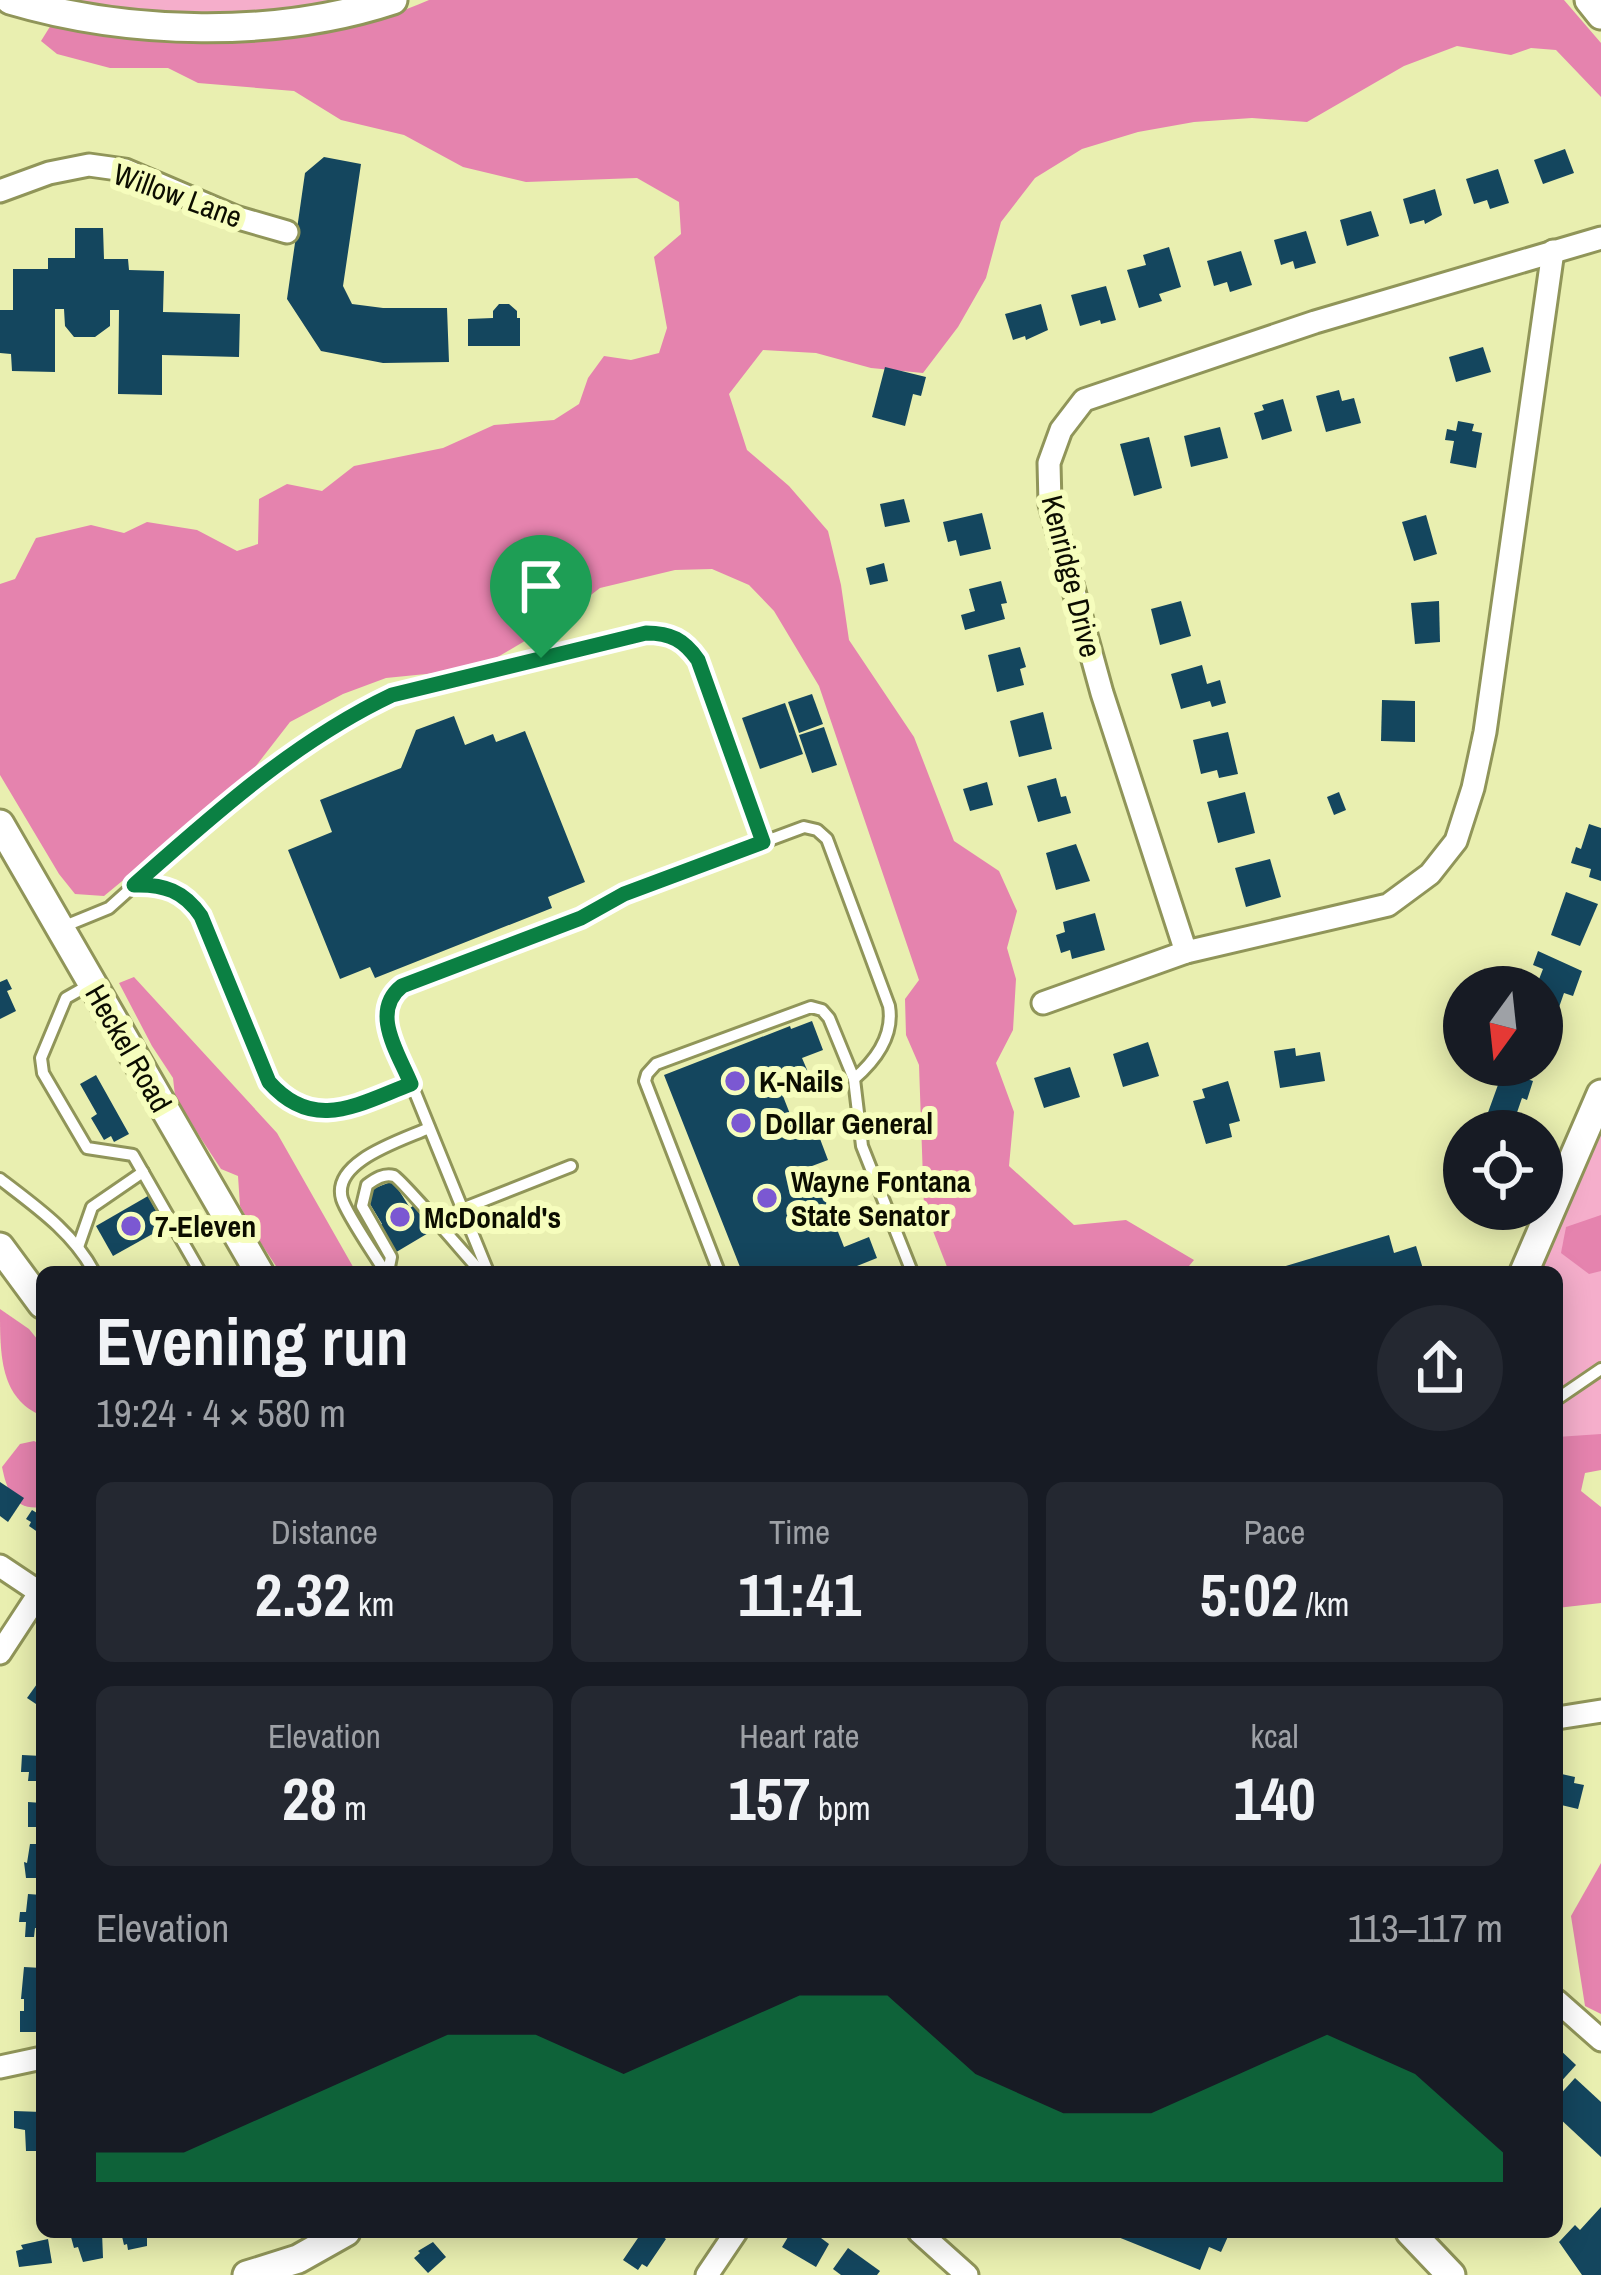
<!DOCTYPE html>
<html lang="en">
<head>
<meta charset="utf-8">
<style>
	:root { --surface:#171b24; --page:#242831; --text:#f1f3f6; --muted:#9ea1a6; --accent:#0b8043 }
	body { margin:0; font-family:"Archivo Narrow",sans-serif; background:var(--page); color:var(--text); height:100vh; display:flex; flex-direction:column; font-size:45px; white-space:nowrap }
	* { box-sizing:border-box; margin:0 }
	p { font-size:39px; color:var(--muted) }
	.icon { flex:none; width:66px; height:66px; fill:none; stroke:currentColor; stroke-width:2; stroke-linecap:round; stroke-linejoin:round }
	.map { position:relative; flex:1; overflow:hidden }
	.sheet { position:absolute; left:36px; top:1266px; width:1527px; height:972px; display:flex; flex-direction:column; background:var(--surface); border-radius:18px; box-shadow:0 6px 30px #0003 }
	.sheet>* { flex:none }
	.needle { width:78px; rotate:195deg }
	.fabs { position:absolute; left:1443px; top:966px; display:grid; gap:24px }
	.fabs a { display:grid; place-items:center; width:120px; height:120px; border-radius:50%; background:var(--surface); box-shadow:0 6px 30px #0003; font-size:60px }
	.pin { position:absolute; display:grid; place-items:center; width:102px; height:102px; color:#fff; margin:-123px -51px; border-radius:50% 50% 50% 0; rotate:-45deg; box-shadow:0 0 12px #0007 }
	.pin .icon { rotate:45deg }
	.round { display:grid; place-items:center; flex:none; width:126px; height:126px; border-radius:63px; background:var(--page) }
	.headline { display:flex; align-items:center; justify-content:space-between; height:204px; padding:0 60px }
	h1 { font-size:66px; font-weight:700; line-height:90px }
	.figures { display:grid; grid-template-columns:repeat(3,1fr); gap:18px; height:204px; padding:12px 60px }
	.figures div { display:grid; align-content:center; border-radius:18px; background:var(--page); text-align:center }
	.figures b { font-size:60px; font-weight:700 }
	.figures small { font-size:33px; font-weight:400 }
	.figures p { font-size:33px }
	.chart { height:336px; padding:24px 60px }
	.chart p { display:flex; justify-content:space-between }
	.chart svg { width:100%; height:216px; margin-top:12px; fill:var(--accent); opacity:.7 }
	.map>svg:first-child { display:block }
	.green { fill:#f5aecb }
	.forest { fill:#e583ae }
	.building { fill:#14465e }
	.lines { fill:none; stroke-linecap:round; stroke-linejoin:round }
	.lane-casing { stroke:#909559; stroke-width:16 }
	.street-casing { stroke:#909559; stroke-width:27 }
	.secondary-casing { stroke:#909559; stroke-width:33 }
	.lane { stroke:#fff; stroke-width:10 }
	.street { stroke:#fff; stroke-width:21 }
	.secondary { stroke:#fff; stroke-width:27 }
	.route-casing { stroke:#fff; stroke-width:24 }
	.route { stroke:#0b8043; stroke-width:15 }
	.poi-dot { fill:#7b58d2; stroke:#f6fdbd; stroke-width:4.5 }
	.labels { text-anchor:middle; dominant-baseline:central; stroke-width:12; stroke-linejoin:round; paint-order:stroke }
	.street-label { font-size:30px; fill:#0c0d00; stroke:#f6fdbd }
	.poi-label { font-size:30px; font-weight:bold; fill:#0c0d00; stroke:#f6fdbd; text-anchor:start }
</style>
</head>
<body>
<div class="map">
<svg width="1601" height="2275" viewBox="0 0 1601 2275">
	<rect width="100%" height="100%" fill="#e9efb0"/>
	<g class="green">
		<polygon points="54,0 362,0 282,15 111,12"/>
		<polygon points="1601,1094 1601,1450 1557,1453 1557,1272 1524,1272"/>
	</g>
	<g class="forest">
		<path d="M 429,0 L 1564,0 L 1601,43 L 1601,97 L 1556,50 L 1531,48 L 1511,55 L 1457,46 L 1404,66 L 1307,122 L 1252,118 L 1194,122 L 1138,132 L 1082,149 L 1035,178 L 1001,222 L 986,278 L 958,327 L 923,373 L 871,368 L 816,353 L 763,350 L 729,394 L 747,450 L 789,486 L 828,531 L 841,585 L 849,640 L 914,737 L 954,841 L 999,871 L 1017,911 L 1007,948 L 1016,979 L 1013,1030 L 996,1063 L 1014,1112 L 1009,1166 L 1074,1225 L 1126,1220 L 1194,1260 L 1184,1272 L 949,1272 L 924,1208 L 919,1065 L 906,1035 L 905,999 L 919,980 L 819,686 L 774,611 L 749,585 L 712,569 L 675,570 L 600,588 L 550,626 L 496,658 L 436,673 L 386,678 L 343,694 L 290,722 L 245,780 L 104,896 L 75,894 L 59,874 L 0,775 L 0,584 L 15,579 L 36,538 L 91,525 L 124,533 L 147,522 L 197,530 L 237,551 L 258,544 L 259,499 L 287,484 L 322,491 L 354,466 L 443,448 L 494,425 L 554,420 L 579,404 L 588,378 L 604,356 L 631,360 L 659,353 L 667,328 L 654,257 L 681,234 L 679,202 L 637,178 L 526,182 L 463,167 L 404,135 L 341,120 L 294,91 L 198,83 L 168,68 L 110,68 L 57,54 L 41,41 L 51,25 C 93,34 129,37 172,39 C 261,42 346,37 429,0 Z"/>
		<polygon points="134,977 277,1133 356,1272 280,1272 256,1236 240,1206 238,1176 221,1169 200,1137 175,1096 173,1078 152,1046 119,983"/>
		<polygon points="1601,1215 1601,1271 1589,1274 1561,1253 1566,1227"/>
		<path d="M 0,1309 L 29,1329 L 42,1345 L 42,1416 C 0,1398 0,1356 0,1309 Z"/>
		<polygon points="1601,1434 1601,1470 1585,1473 1581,1491 1601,1507 1601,1603 1557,1608 1557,1437"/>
		<path d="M 34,1441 L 42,1445 L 42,1507 C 14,1511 7,1491 2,1467 L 20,1444 Z"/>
		<polygon points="1601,1863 1601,2014 1585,2006 1571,1916"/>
	</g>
	<g class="building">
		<polygon points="1565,149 1574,173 1543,184 1534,160"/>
		<polygon points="324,157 361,164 343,286 352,304 383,308 447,308 449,362 383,363 321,351 287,299 305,173"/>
		<polygon points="1498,169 1509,203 1490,209 1487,200 1474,204 1466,179"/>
		<polygon points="1435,189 1442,215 1425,224 1424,220 1410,224 1403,199"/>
		<polygon points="1371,211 1379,236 1347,246 1340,220"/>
		<polygon points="75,228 103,228 104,259 128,259 129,270 164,271 163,312 240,314 239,357 162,355 162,395 118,394 119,310 110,310 110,326 95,337 74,337 65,326 64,309 55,309 55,372 12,371 11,354 0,353 0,310 13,310 13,269 48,269 48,258 75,258"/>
		<polygon points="1306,231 1316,263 1295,269 1293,261 1281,265 1274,240"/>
		<polygon points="1169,247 1181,287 1159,294 1162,301 1139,308 1127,270 1146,265 1143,255"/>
		<polygon points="1241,251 1252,285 1230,292 1227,282 1214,286 1207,261"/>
		<polygon points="1106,286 1116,320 1101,324 1100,320 1080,326 1071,295"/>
		<polygon points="499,304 509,304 517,311 517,318 520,318 520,346 468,346 468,319 493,318 493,311"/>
		<polygon points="1041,304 1048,330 1026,340 1025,336 1013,340 1005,314"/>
		<polygon points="1483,347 1491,372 1456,382 1449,357"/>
		<polygon points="885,367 926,377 921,396 913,394 905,426 872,417"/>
		<polygon points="1339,390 1342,401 1354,398 1361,423 1326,432 1316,396"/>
		<polygon points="1283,399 1292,431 1262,440 1254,413 1264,410 1262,405"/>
		<polygon points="1458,421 1474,424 1472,431 1482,433 1476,468 1450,463 1454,441 1445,440 1447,429 1456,431"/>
		<polygon points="1220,427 1228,458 1191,467 1184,436"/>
		<polygon points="1149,437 1162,488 1134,496 1120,444"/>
		<polygon points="904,499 910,522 885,527 880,504"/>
		<polygon points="982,513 991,549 960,556 956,540 948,542 943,522"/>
		<polygon points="1426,515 1437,554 1414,561 1402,522"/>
		<polygon points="884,563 888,581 870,585 866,568"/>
		<polygon points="1001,581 1007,603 1001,604 1005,619 965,630 961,615 975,611 969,589"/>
		<polygon points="1181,601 1191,636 1160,645 1151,609"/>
		<polygon points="1439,601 1440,642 1415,644 1411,603"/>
		<polygon points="1020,647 1026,667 1020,669 1024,685 997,692 988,655"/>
		<polygon points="1202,665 1207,684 1220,680 1226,703 1212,707 1210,701 1181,709 1171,674"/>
		<polygon points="812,694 823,724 799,733 788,702"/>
		<polygon points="1382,700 1415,701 1415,742 1381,741"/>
		<polygon points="785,703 803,754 760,769 742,718"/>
		<polygon points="1043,712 1052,749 1019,757 1010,721"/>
		<polygon points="454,716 465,745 493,734 496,742 525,731 585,882 548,897 552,908 375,978 370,967 340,979 288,850 332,832 320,800 401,768 416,730"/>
		<polygon points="824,727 837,765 812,773 799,735"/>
		<polygon points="1228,732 1238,774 1219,778 1217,770 1201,774 1193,740"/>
		<polygon points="1056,778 1061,797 1066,796 1071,813 1038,822 1027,786"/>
		<polygon points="987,782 993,805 970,811 963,789"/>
		<polygon points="1245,792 1255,833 1218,843 1207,802"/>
		<polygon points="1339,792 1346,810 1334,815 1327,797"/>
		<polygon points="1589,824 1601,828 1601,881 1589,877 1591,869 1571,863 1576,847 1581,849"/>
		<polygon points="1076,844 1090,881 1056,890 1046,853"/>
		<polygon points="1270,859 1281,897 1246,907 1235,868"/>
		<polygon points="1566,892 1598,904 1580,946 1551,935"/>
		<polygon points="1095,913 1105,950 1072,959 1070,950 1061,953 1056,935 1065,932 1063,922"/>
		<polygon points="1538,951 1582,971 1573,996 1564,993 1557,1013 1548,1010 1542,1026 1542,987 1536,987 1543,969 1533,965"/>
		<polygon points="7,979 12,989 7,991 16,1011 0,1019 0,982"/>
		<polygon points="812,1021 823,1050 802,1058 811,1079 781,1091 790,1114 808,1107 828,1160 812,1166 844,1247 869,1237 877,1258 852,1268 854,1272 742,1272 664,1075 790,1026 791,1029"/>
		<polygon points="1148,1042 1159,1076 1123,1087 1113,1054"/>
		<polygon points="1295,1048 1296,1056 1320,1052 1325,1081 1280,1088 1274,1051"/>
		<polygon points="1070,1067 1080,1097 1044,1108 1034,1078"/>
		<polygon points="1503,1071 1533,1081 1527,1100 1522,1098 1512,1127 1486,1118"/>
		<polygon points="96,1075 129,1134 114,1142 111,1136 104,1140 91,1118 97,1114 80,1084"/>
		<polygon points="1228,1081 1240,1121 1229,1124 1232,1137 1206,1144 1193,1101 1205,1098 1202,1089"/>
		<polygon points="393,1181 410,1208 413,1206 417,1209 430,1232 393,1254 376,1227 382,1224 367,1199 370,1190"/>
		<polygon points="148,1196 165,1227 113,1256 96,1226"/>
		<polygon points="1389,1235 1394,1253 1416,1246 1424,1272 1339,1272 1337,1267 1318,1272 1266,1272"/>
		<polygon points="0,1482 24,1498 8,1522 0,1516"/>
		<polygon points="42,1507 42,1535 29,1526 31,1522 26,1519 32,1510 37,1513"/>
		<polygon points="42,1677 42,1708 27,1698"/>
		<polygon points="22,1755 42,1756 42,1781 28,1781 29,1772 21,1772"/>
		<polygon points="1557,1773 1575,1777 1574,1783 1584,1785 1578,1809 1557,1804"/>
		<polygon points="28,1802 42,1803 42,1827 28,1827"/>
		<polygon points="30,1844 42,1844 42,1878 26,1878 24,1862 27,1863"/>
		<polygon points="28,1894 42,1895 42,1928 35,1928 34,1937 25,1937 26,1922 19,1922 20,1912 26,1912"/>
		<polygon points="24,1967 42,1968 40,2032 20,2032 20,2011 24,2011 24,1999 21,1999"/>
		<polygon points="1557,2047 1576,2065 1557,2086"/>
		<polygon points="1575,2078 1601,2102 1601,2157 1557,2116 1557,2098"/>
		<polygon points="14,2111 42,2112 42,2151 26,2151 25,2130 14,2128"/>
		<polygon points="1601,2207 1601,2275 1582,2275 1559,2242 1575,2225 1580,2230"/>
		<polygon points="80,2232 102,2232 103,2258 83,2262 78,2247 74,2248 71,2237"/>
		<polygon points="121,2232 147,2232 147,2246 128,2250 127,2244 124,2245"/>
		<polygon points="642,2232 656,2232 666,2239 647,2267 642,2264 638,2270 623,2260"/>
		<polygon points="791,2232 813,2232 829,2244 816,2267 782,2247"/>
		<polygon points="1120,2232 1230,2232 1221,2252 1209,2247 1200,2270 1118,2237"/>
		<polygon points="48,2239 52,2263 19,2267 16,2251 23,2249 21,2245"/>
		<polygon points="433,2242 446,2257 428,2273 414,2258 420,2253 418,2251"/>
		<polygon points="848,2248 880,2271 877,2275 841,2275 833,2269"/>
	</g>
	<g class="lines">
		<g class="lane-casing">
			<g id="lane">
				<path d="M 134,885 C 164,884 184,891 201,916 L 269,1082 C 313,1133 358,1104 411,1084"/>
				<path d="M 60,928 L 109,908 L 197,829 L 272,769 L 355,712 L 392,695 L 646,633 C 671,633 684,640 698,660 L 763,842"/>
				<polyline points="89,985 66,998 41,1058 43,1073 87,1148 133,1155 200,1272"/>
				<path d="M 0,1179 C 35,1206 73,1232 94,1272"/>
				<polyline points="462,1209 571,1166"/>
				<polyline points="78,1247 92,1207 143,1172"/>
				<path d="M 385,1272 C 375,1255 347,1215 342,1199 C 331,1161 403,1140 429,1128"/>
				<path d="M 388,1272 L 391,1257 L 362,1206 L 367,1185 C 375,1179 384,1173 394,1176 C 401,1179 469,1259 481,1272"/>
				<path d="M 488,1272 L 386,1021 L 388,1001 L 402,986 L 581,918 L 624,894 L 804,827 L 817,830 L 827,839 L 889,1006 C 894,1036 876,1060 854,1079"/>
				<polyline points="719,1272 645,1081 647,1074 656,1064 811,1007 822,1010 829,1018 854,1079 862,1146 912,1272"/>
				<polyline points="1557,1399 1601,1369"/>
			</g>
		</g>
		<g class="street-casing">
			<g id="street">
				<polyline points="0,191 49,173 89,165 125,170 235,217 287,232"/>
				<polyline points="1186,952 1102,693 1050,504 1049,463 1061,430 1084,400 1315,322 1601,238"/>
				<polyline points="1043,1003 1186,952 1388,905 1430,874 1456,841 1473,788 1485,732 1553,251"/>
				<polyline points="0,1566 42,1594"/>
				<polyline points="0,1653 40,1592"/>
				<polyline points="1557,1718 1601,1711"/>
				<polyline points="1557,2001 1601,2040"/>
				<polyline points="0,2067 42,2058"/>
				<polyline points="919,2232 967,2275"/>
				<polyline points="707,2275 736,2232"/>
			</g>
		</g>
		<g class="secondary-casing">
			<g id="secondary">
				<path d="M 10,0 C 128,35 275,39 393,0"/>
				<polyline points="1589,0 1601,15"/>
				<polyline points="0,824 259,1272"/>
				<polyline points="0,1247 42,1304"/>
				<polyline points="1524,1272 1601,1094"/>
				<polyline points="1410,2232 1451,2275"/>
				<polyline points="247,2275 298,2259 346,2232"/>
			</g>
		</g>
		<use href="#lane" class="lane"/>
		<use href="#street" class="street"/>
		<use href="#secondary" class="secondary"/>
	</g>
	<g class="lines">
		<g class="route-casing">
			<path id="route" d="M 646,633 C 671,633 684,640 698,660 L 763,842 L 624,894 L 581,918 L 402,986 C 369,1012 399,1054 411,1084 C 358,1104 314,1133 269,1082 L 201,916 C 184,891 164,884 134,885 C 214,814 295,741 392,695 Z"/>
		</g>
		<use href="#route" class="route"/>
	</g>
	<g class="poi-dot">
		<circle cx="735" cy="1081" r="12"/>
		<circle cx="741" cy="1123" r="12"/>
		<circle cx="767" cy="1198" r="12"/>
		<circle cx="400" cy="1217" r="12"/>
		<circle cx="131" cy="1226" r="12"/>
	</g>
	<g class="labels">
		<g class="street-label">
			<text transform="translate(178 195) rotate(20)">Willow Lane</text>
			<text transform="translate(1072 576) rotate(76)">Kenridge Drive</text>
			<text transform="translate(129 1048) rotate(60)">Heckel Road</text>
		</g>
		<g class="poi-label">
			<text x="759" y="1081">K-Nails</text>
			<text x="765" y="1123">Dollar General</text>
			<text x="791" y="1181">Wayne Fontana<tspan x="791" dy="34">State Senator</tspan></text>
			<text x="424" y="1217">McDonald's</text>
			<text x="155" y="1226">7-Eleven</text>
		</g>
	</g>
</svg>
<div class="fabs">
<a><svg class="needle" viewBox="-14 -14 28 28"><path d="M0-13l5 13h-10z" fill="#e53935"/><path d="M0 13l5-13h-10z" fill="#9ea1a6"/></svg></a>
<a><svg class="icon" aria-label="locate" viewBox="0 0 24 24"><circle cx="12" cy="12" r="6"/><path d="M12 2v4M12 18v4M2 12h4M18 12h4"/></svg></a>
</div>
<div class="pin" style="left:541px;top:658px;background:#1e9e55"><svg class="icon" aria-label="arrive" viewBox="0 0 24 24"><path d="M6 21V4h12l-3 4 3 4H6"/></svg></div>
<section class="sheet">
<div class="headline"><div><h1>Evening run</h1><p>19:24 · 4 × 580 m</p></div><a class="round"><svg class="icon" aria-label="share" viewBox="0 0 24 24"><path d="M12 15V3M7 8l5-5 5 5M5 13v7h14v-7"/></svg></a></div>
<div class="figures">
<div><p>Distance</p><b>2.32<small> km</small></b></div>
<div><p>Time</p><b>11:41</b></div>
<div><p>Pace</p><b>5:02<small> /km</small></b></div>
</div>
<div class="figures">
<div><p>Elevation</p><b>28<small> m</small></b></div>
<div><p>Heart rate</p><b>157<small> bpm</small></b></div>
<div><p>kcal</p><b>140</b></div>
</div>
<div class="chart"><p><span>Elevation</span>113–117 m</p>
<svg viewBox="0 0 160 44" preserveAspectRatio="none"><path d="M0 44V38L10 38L20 30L30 22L40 14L50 14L60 22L70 14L80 6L90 6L100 22L110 30L120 30L130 22L140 14L150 22L160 38V44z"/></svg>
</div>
</section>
</div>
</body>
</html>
